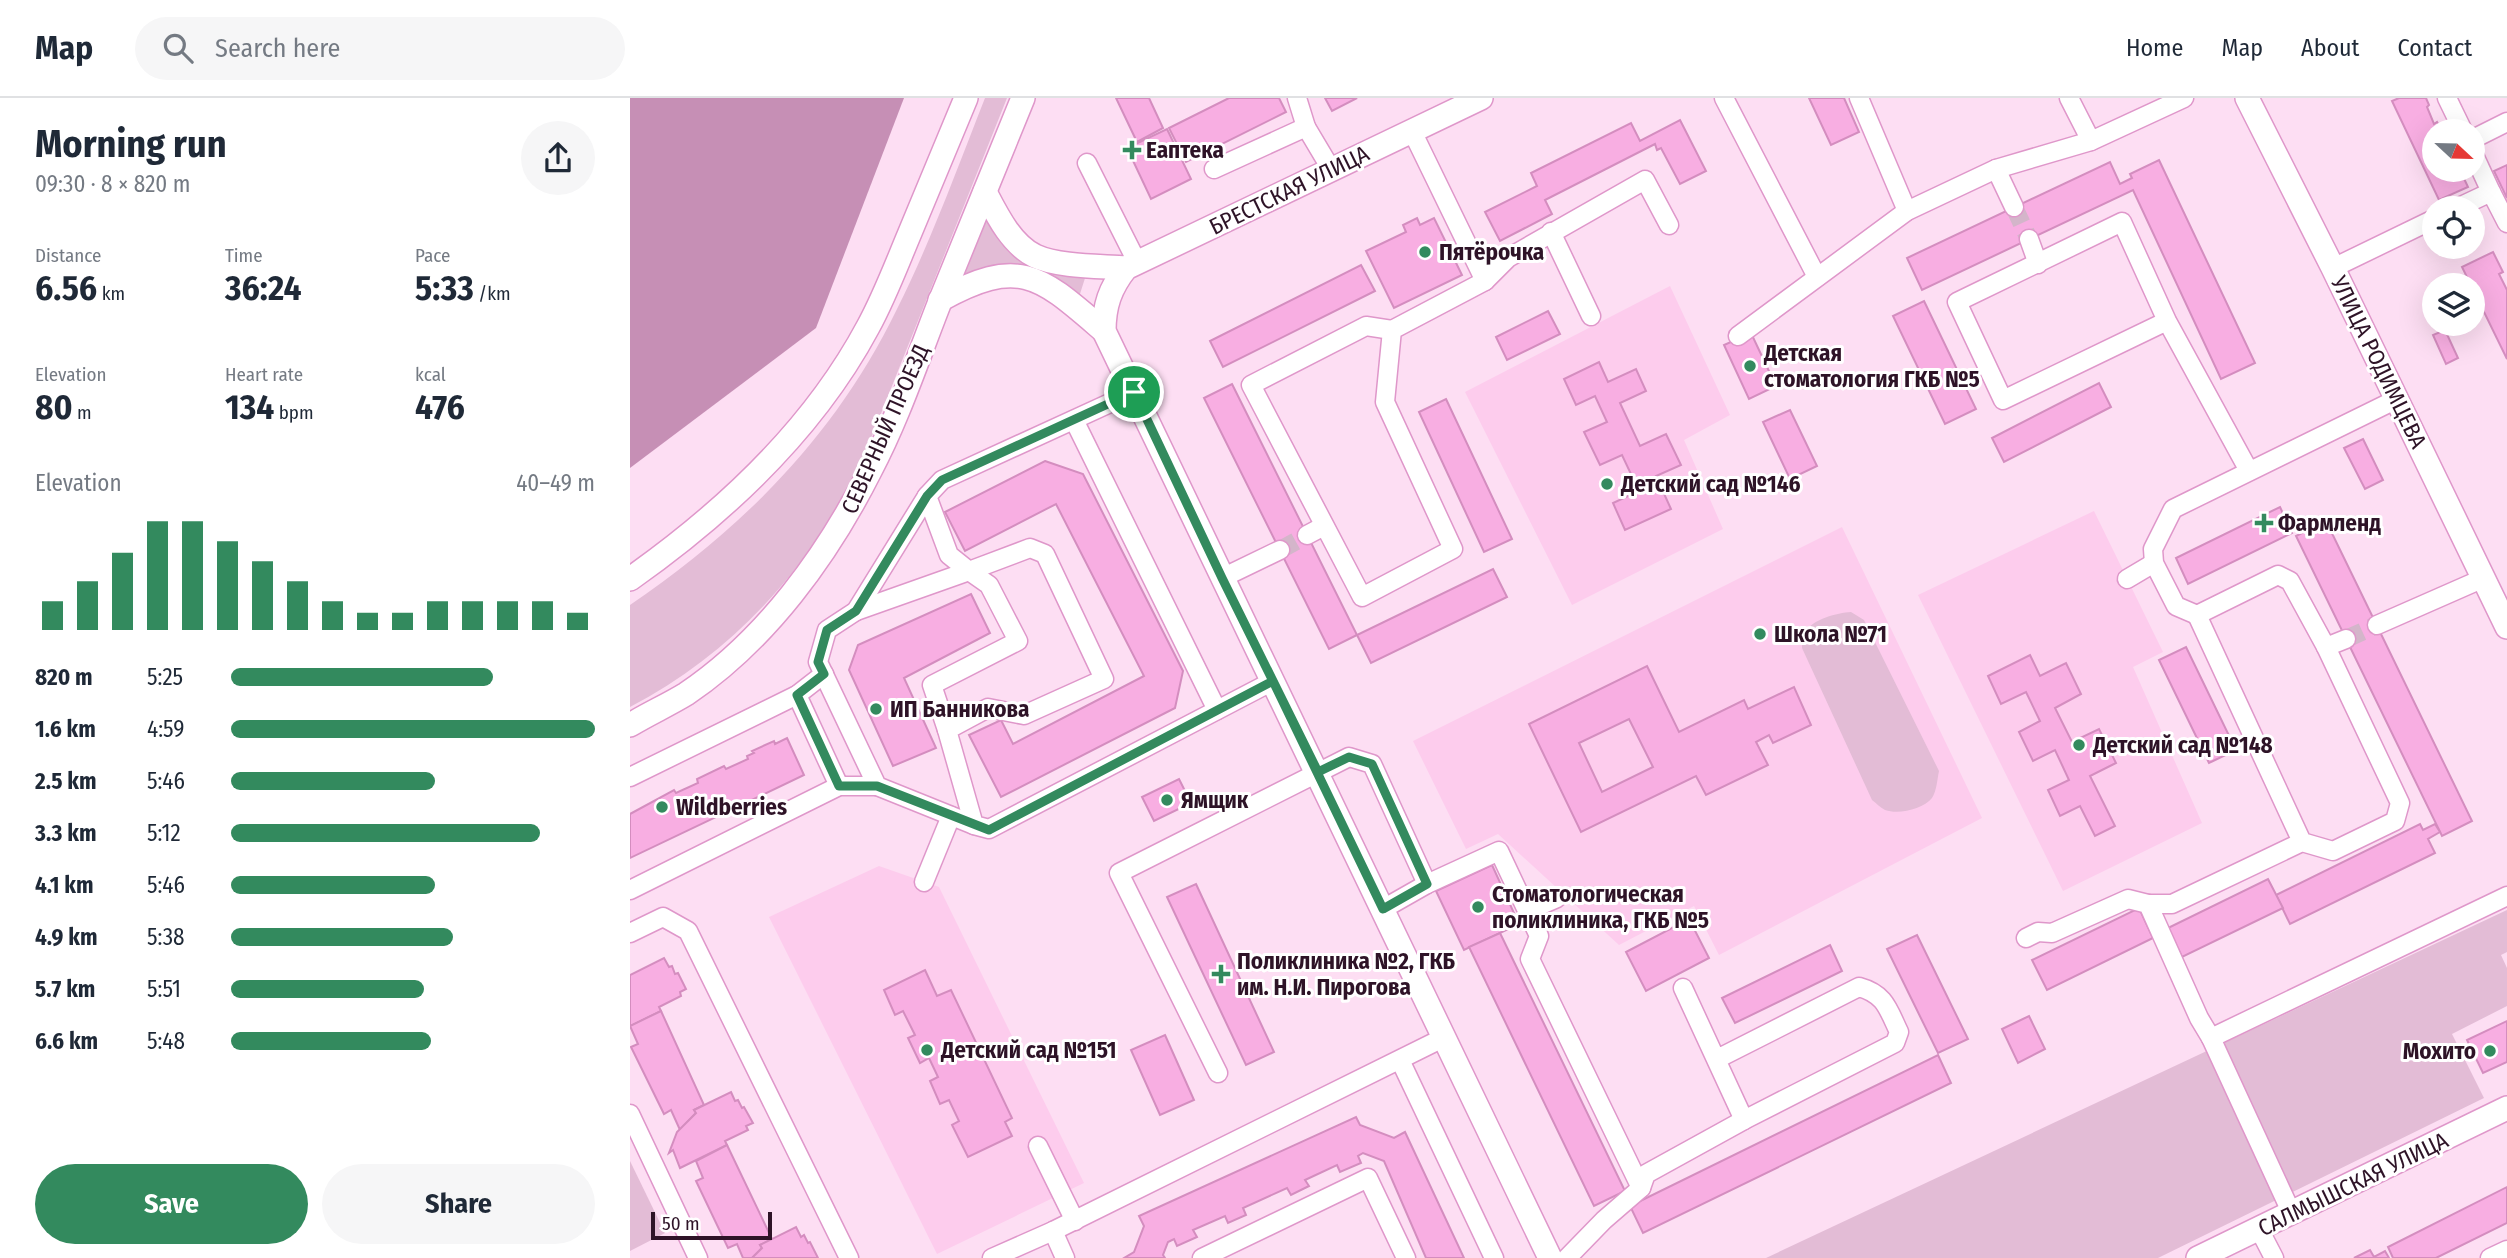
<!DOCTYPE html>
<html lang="en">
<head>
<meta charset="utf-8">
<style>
	:root { --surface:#fff; --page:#f6f6f7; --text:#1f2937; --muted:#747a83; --line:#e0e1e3; --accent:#338a5e }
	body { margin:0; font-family:"Fira Sans Condensed",sans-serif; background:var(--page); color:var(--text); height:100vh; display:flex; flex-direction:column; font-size:26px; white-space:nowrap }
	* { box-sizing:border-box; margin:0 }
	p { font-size:23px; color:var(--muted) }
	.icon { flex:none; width:38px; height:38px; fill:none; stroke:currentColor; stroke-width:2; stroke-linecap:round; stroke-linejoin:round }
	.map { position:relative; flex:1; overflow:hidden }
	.panel { display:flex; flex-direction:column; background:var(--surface); width:630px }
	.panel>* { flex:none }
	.needle { width:46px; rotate:112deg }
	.tools { position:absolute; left:1792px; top:21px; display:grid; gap:14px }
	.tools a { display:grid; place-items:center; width:63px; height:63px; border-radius:50%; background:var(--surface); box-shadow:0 7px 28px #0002; font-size:35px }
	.scale { position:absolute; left:21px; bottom:18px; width:121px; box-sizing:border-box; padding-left:7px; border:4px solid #2e1327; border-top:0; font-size:19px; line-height:24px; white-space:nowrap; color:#2e1327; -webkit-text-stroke:5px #fff; paint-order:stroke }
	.pin { position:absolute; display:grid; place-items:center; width:60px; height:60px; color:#fff; margin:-30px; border:4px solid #fff; border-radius:50%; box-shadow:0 2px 7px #0007 }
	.round { display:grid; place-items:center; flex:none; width:74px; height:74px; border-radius:37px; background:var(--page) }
	.overview { display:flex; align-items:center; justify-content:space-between; height:119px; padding:0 35px }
	h1 { font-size:38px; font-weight:700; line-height:52px }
	.stats { display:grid; grid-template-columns:repeat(3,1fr); gap:10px; height:119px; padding:7px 35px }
	.stats div { display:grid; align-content:center }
	.stats b { font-size:35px; font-weight:700 }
	.stats small { font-size:19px; font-weight:400 }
	.stats p { font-size:19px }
	.chart { height:196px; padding:14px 35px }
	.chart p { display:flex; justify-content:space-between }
	.chart svg { width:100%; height:126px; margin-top:7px; stroke:var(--accent); stroke-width:6 }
	.primary-button { display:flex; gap:14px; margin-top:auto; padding:14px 35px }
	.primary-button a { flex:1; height:80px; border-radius:42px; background:var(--accent); color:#fff; font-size:28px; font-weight:700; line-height:80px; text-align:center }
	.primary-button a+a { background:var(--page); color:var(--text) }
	ul { padding:0 35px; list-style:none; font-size:23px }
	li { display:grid; grid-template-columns:112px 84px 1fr; align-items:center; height:52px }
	li i { height:18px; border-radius:9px; background:var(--accent) }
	header { display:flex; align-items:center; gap:42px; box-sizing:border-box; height:98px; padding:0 35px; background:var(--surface); border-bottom:2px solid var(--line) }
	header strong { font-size:33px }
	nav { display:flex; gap:38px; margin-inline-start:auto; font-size:24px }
	.search { width:490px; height:63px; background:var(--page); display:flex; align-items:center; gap:18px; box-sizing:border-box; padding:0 24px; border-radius:38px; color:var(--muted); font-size:26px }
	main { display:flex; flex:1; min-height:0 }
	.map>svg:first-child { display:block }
	.built { fill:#fdcced }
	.green { fill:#e3bcd6 }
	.forest { fill:#c68fb5 }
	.building { fill:#f8aee2; stroke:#d48dbf; stroke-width:2; fill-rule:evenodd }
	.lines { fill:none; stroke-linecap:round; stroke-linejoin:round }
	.minor-tunnel { stroke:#d4b5ca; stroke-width:18; stroke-dasharray:18 9; stroke-linecap:butt }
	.minor-casing { stroke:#df97ca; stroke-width:21 }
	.major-casing { stroke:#df97ca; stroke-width:26 }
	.minor { stroke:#fff; stroke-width:18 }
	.major { stroke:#fff; stroke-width:23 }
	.route-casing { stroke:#fff; stroke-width:14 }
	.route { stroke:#338a5e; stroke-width:9 }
	.poi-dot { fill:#338a5e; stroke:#fff; stroke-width:2.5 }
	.labels { text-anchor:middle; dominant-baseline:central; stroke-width:6; stroke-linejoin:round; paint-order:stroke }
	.poi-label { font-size:23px; font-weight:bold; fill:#2e1327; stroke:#fff; text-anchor:start }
	.street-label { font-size:23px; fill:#2e1327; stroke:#fff }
</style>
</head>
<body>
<header>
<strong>Map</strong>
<div class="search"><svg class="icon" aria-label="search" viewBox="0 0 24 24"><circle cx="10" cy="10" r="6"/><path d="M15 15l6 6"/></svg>Search here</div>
<nav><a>Home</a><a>Map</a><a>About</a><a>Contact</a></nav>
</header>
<main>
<section class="panel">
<div class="overview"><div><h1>Morning run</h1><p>09:30 · 8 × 820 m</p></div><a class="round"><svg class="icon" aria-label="share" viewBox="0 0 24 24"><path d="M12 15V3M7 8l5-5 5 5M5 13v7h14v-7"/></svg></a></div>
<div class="stats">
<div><p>Distance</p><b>6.56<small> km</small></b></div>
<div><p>Time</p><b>36:24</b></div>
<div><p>Pace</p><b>5:33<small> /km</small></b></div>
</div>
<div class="stats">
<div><p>Elevation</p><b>80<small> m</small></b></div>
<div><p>Heart rate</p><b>134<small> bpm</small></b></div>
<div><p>kcal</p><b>476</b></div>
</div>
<div class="chart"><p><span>Elevation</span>40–49 m</p>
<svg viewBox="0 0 160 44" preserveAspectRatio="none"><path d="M5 44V34M15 44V27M25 44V17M35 44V6M45 44V6M55 44V13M65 44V20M75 44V27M85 44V34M95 44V38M105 44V38M115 44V34M125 44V34M135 44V34M145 44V34M155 44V38"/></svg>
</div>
<ul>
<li><b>820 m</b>5:25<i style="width:72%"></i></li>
<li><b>1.6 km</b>4:59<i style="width:100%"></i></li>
<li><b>2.5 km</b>5:46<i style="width:56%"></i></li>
<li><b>3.3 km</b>5:12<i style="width:85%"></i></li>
<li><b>4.1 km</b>5:46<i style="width:56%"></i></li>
<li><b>4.9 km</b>5:38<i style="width:61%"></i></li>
<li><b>5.7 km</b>5:51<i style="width:53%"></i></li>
<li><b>6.6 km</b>5:48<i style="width:55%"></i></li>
</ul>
<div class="primary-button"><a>Save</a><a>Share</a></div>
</section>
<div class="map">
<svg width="1877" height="1160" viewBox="0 0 1877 1160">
	<rect width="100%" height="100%" fill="#fddef3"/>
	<g class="built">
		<polygon points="1040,188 1100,317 1054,342 1093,431 942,507 835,294"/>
		<polygon points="1464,413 1533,554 1503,569 1572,725 1433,793 1288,497"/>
		<polygon points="1212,429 1352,720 1089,857 1064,808 989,847 868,736 836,751 783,643"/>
		<polygon points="249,768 309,789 454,1085 307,1156 139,819"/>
	</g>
	<g class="green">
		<path d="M 355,0 L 377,0 L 238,348 C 190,459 108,553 0,609 L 0,507 C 114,429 206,337 267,211 C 301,143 327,71 355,0 Z"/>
		<path d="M 357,120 C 365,132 371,147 382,157 C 402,174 431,175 456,177 L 449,199 C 405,165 388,159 334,178 Z"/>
		<path d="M 1221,514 L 1234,522 L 1309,673 C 1307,682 1307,692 1302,700 C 1293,711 1269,717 1255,712 C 1251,710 1246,705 1242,702 L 1172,550 C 1172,545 1173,538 1175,534 C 1183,521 1207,515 1221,514 Z"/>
		<polygon points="1877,812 1877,854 1871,857 1877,870 1877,908 1822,936 1854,1000 1528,1160 1136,1160"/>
		<polygon points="0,1063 35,1135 0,1153"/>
	</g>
	<polygon class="forest" points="0,0 274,0 186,230 0,370"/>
	<g class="building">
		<polygon points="486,0 519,0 533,30 507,44"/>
		<polygon points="599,0 649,0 656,14 556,64 539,30"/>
		<polygon points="695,0 727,0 702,13"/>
		<polygon points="1179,0 1214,0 1229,34 1201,47"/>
		<polygon points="1769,0 1796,0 1799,7 1797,9 1804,26 1807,24 1812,33 1804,33 1804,72 1830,72 1838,89 1809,102 1762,3"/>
		<polygon points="1050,22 1076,73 1050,86 1031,50 1027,52 1025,46 915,102 922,116 870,143 855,114 907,88 901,75 1001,25 1010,43"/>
		<polygon points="537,31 561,81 521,101 497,50"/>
		<polygon points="1529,62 1625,265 1591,281 1503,92 1292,192 1277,160 1480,64 1490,86 1502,80 1500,76"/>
		<polygon points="1877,67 1877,100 1864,73"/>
		<polygon points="787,120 790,127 804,120 832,177 764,210 736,153 776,134 773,127"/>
		<polygon points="1863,154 1873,174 1869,176 1877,192 1877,261 1832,169"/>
		<polygon points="731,167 745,193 593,269 580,243"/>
		<polygon points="1294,203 1346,311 1315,326 1263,218"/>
		<polygon points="918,213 930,236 877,262 866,239"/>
		<polygon points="1815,232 1828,260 1816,266 1803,237"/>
		<polygon points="1121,235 1146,288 1119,301 1094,247"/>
		<polygon points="969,264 978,284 1006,271 1016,293 990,305 1010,348 1036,336 1051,367 1026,378 1041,411 995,432 983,405 1009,393 992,357 970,367 954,334 977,324 965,298 946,307 934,281"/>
		<polygon points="1469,285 1481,309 1374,364 1362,340"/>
		<polygon points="602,286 727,537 699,551 574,300"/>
		<polygon points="816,301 882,441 854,454 789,314"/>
		<polygon points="1160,312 1187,368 1160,381 1133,324"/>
		<polygon points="1733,341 1753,382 1735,391 1714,350"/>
		<polygon points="415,363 453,376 553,573 545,610 371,699 339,637 371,622 383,646 514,578 426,406 335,453 315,414"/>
		<polygon points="1650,409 1662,435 1558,486 1546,460"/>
		<polygon points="1696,423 1842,723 1812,738 1666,438"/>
		<polygon points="863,471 877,499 741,565 727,537"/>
		<polygon points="341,496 360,535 274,580 306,650 263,668 219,572 228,547"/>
		<polygon points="1556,549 1606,652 1579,665 1529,562"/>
		<polygon points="1400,557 1410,578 1436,565 1451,596 1425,610 1442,644 1469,631 1486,665 1460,678 1485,728 1465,738 1450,708 1430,718 1418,692 1439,682 1425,652 1403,663 1389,634 1410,623 1396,594 1371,606 1358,578"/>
		<path d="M 1017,568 L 1049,634 L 1114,602 L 1118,611 L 1164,589 L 1181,627 L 1143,645 L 1139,637 L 1126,644 L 1138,667 L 1076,697 L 1066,678 L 951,734 L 899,626 ZM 999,621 L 1023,669 L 972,694 L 949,645 Z"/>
		<polygon points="157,640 174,677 0,760 0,716 44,692 46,695 68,685 67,681 94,668 96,671 118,661 117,658 124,655 122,653 144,643 145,646"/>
		<polygon points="549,681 561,705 524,723 512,699"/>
		<polygon points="1790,726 1793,732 1805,726 1810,734 1798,741 1805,755 1660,826 1646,797"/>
		<polygon points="862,767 889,826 834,852 806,793"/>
		<polygon points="1638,781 1653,810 1552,859 1538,830"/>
		<polygon points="566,786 644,954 616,967 537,799"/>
		<polygon points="1509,810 1523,840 1417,892 1402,862"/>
		<polygon points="1059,821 1079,860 1016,893 996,854"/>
		<polygon points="870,835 995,1093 964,1108 839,849"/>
		<polygon points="1287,837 1338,941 1308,955 1257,851"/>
		<polygon points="1200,847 1212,873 1105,925 1092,900"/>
		<polygon points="34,860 39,869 42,868 45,876 48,875 56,891 50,894 51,898 29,909 31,913 0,928 0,877"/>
		<polygon points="295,872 307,898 321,892 382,1020 375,1024 382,1038 338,1059 322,1027 329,1023 319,1002 310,1006 300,983 308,979 299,960 290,965 278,940 285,937 273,913 265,917 254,892"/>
		<polygon points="31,913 74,1007 64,1012 66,1015 50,1032 41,1012 34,1016 1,949 8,946 0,928"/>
		<polygon points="1399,918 1415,951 1388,965 1372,931"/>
		<polygon points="1877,923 1877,964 1853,975 1837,942"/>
		<polygon points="535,937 564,1002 530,1017 501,952"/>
		<polygon points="1308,957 1321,985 1013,1135 1000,1108"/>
		<polygon points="101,994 105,1003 108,1002 112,1010 114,1009 123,1025 116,1028 118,1032 95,1043 97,1047 50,1070 43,1052 39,1055 47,1034 66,1015 64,1012"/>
		<polygon points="726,1019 730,1027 764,1040 775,1034 834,1160 796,1160 754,1063 733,1055 728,1058 731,1065 710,1074 707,1067 675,1082 679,1088 661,1097 657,1090 613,1110 616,1117 598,1125 595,1118 563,1132 567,1139 547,1148 544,1141 538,1144 533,1157 535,1160 494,1160 504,1154 514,1128 509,1118"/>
		<polygon points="97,1047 142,1141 130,1147 132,1150 122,1160 113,1160 107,1146 98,1150 66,1083 73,1080 66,1063"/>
		<polygon points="1877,1089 1877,1125 1806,1160 1763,1160 1758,1149"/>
		<polygon points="166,1129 171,1139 174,1137 178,1145 180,1144 188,1160 122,1160 132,1150 130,1147"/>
		<polygon points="1740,1152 1744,1159 1755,1153 1759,1160 1724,1160"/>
	</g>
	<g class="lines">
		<g class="minor-tunnel">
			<polyline points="1384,109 1399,141"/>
			<polyline points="650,452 677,437"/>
			<polyline points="1716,541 1747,527"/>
		</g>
		<g class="minor-casing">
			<g id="minor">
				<polyline points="667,0 676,29 701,71"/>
				<polyline points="1094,0 1187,179"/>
				<polyline points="1229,0 1277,113"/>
				<polyline points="1817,0 1833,33"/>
				<polyline points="1843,41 1877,24"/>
				<polyline points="1461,43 1554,0"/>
				<polyline points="1843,55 1861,94"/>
				<polyline points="457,65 507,164"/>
				<polyline points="584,71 676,29"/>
				<polyline points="1366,71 1384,109"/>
				<polyline points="1827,110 1861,94 1877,125"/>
				<polyline points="921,134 961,218"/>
				<polyline points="1399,141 1408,166"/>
				<polyline points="1703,170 1804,121"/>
				<polyline points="855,183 878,160 1015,82 1039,127"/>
				<polyline points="1537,223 1373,302 1327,204 1492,124 1537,223 1619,373"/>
				<polyline points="762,232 755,304 823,451 732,499 621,287 736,228 762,232 855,183 782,33"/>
				<polyline points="1108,238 1277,113 1366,71 1461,43 1439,0"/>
				<polyline points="504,294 312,382 297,398 319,457 339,473 400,450 415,456 474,581 394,617 358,610 317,632 344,727 359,731 643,583"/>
				<polyline points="444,322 587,612"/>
				<polyline points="297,398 226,513 197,532 188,564 247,688 344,727"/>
				<polyline points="677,437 694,428"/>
				<polyline points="592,480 650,452"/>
				<polyline points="1497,481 1524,465"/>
				<polyline points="226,513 339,473 359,487 388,543 302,587 317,632"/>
				<polyline points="1567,517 1546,508 1524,465 1523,451 1543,411 1767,301"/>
				<polyline points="1747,527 1854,480"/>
				<polyline points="1696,549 1716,541"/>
				<polyline points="167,597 209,688"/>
				<polyline points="0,679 167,597 194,576"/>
				<polyline points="294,784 321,718"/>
				<polyline points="0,792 209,688 247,688"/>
				<polyline points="1518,806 1542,806 1672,744 1703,753 1765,723 1770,705 1696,549 1660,483 1648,477 1567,517 1672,744"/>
				<polyline points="753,811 797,786 869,753 909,838 900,861 1011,1090"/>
				<polyline points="897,813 927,800"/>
				<polyline points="0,835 33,819 58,833 219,1160"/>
				<polyline points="1396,840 1408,834 1422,835 1498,801 1518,806 1569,920 1581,940"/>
				<path d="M 1053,890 L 1114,1022 L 1265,945 L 1269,934 C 1258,911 1255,896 1229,889 L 1087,961"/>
				<polyline points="770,962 864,1160"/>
				<polyline points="588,975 489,775 719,659 742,666 797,786"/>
				<polyline points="0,1016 68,1160"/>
				<polyline points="408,1048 445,1123"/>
				<polyline points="1662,1116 1581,940 1877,798"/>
				<polyline points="1629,1131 1644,1160"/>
				<polyline points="423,1133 435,1160"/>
				<polyline points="362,1160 423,1133 815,939"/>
				<polyline points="572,1160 738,1080 776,1160"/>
				<polyline points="937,1160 974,1122 1011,1090 1016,1076 1114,1022"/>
				<polyline points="1860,1160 1877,1152"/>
			</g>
		</g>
		<g class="major-casing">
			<g id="major">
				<path d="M 851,0 L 496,170 C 480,190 474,208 474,233 L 920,1160"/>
				<polyline points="1617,0 1703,170 1877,529"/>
				<path d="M 355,94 C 367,117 381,146 405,158 C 429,169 470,168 496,170"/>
				<path d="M 310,202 C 391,157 411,179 474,233"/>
				<path d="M 0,481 C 95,414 183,332 238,229 C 254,200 266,168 279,137 C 298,91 317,46 336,0"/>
				<path d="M 0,627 C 18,616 38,607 56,596 C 136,542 197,458 240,373 C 269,318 288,259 311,201 C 338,134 366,67 393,0"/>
				<polyline points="1568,1160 1877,1010"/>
			</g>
		</g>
		<use href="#minor" class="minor"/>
		<use href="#major" class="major"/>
	</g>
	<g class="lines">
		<g class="route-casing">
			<polyline id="route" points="504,294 312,382 297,398 226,513 197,532 188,564 194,576 167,597 209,688 247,688 359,732 643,583 753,811 797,786 742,666 719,659 688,674 592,480 504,294"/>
		</g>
		<use href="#route" class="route"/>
	</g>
	<g class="poi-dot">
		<path d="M498.5 41.5h7v7h7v7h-7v7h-7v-7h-7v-7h7z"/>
		<circle cx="795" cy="154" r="7"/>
		<circle cx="1120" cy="268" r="7"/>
		<circle cx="977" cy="386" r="7"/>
		<path d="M1630.5 414.5h7v7h7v7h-7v7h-7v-7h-7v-7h7z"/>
		<circle cx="1130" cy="536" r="7"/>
		<circle cx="246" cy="611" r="7"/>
		<circle cx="1449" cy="647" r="7"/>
		<circle cx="537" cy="702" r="7"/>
		<circle cx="32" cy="709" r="7"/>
		<circle cx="848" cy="809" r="7"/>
		<path d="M587.5 865.5h7v7h7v7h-7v7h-7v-7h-7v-7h7z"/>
		<circle cx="297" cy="952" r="7"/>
		<circle cx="1860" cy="953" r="7"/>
	</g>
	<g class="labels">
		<g class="poi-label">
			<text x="516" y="52">Еаптека</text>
			<text x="809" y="154">Пятёрочка</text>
			<text x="1134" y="255">Детская<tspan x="1134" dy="26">стоматология ГКБ №5</tspan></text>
			<text x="991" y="386">Детский сад №146</text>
			<text x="1648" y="425">Фармленд</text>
			<text x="1144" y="536">Школа №71</text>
			<text x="260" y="611">ИП Банникова</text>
			<text x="1463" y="647">Детский сад №148</text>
			<text x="551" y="702">Ямщик</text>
			<text x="46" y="709">Wildberries</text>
			<text x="862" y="796">Стоматологическая<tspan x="862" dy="26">поликлиника, ГКБ №5</tspan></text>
			<text x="607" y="863">Поликлиника №2, ГКБ<tspan x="607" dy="26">им. Н.И. Пирогова</tspan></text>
			<text x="311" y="952">Детский сад №151</text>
			<text x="1846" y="953" text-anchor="end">Мохито</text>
		</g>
		<g class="street-label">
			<text transform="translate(659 92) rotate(-26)">БРЕСТСКАЯ УЛИЦА</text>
			<text transform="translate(1749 264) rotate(64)">УЛИЦА РОДИМЦЕВА</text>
			<text transform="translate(255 331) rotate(-66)">СЕВЕРНЫЙ ПРОЕЗД</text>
			<text transform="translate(1723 1086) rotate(-26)">САЛМЫШСКАЯ УЛИЦА</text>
		</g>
	</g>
</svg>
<div class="tools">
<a><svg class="needle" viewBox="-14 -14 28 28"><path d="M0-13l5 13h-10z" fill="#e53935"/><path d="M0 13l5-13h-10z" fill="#747a83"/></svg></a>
<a><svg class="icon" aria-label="locate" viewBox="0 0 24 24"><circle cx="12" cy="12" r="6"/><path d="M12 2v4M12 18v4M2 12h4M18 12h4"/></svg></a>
<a><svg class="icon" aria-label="layers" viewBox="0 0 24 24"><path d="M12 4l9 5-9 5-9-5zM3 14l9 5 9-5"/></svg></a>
</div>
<div class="scale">50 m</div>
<div class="pin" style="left:504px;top:294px;background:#1e9e55"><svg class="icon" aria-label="arrive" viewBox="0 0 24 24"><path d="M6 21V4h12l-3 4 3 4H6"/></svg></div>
</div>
</main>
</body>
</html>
